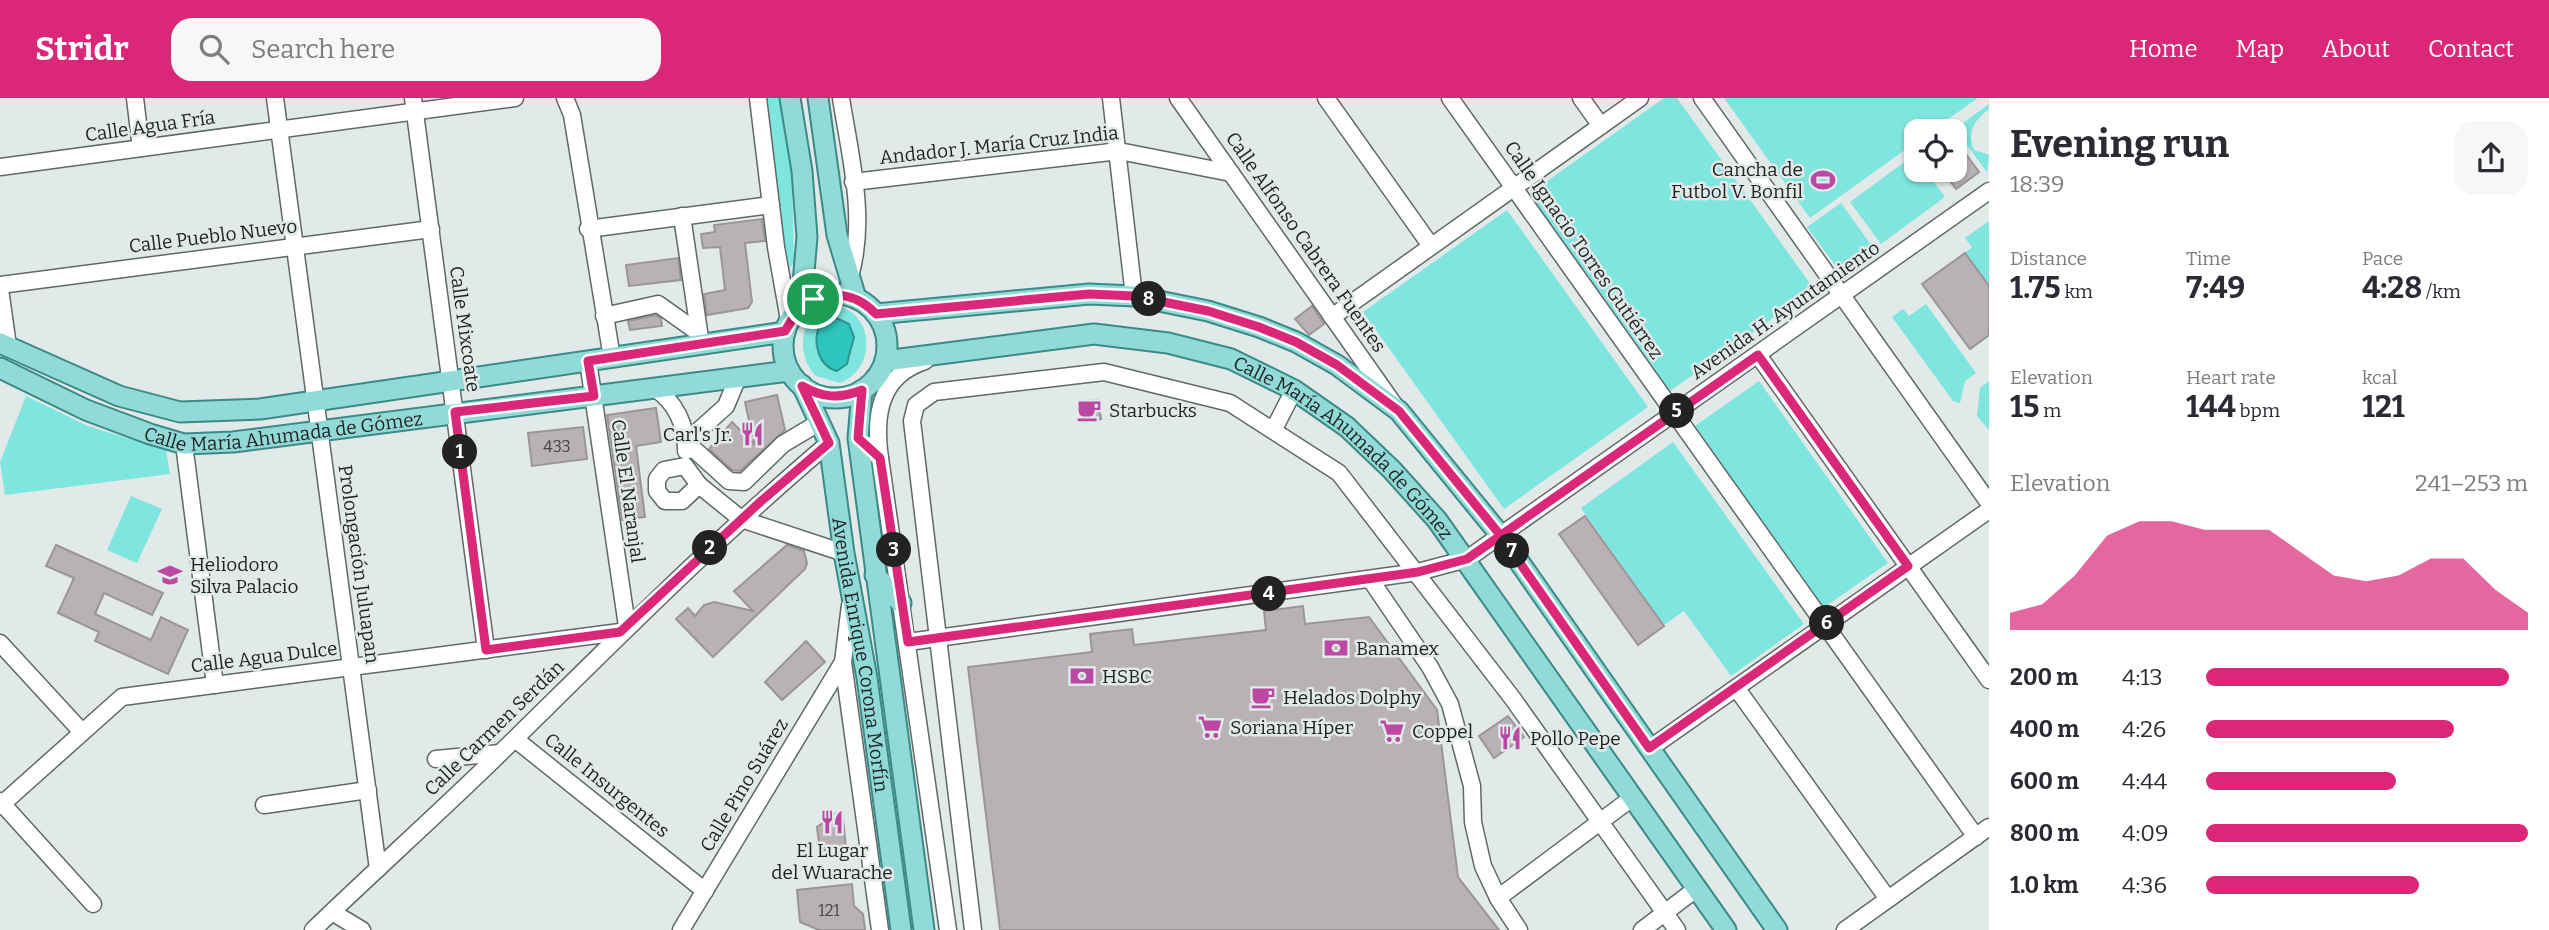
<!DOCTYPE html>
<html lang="en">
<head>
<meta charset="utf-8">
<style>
	:root { --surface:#fff; --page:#f7f7f7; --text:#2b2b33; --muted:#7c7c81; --accent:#db2777 }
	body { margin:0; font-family:Bitter,serif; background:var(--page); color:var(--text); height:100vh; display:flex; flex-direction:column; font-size:26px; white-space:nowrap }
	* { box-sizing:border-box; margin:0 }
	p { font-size:23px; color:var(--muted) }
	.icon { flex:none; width:38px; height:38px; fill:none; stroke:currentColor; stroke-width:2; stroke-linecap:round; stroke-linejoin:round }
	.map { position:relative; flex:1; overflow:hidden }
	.side { display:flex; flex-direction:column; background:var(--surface); width:560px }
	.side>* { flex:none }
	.fabs { position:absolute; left:1904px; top:21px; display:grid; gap:14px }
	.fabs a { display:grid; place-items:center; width:63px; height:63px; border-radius:14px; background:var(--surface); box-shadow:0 2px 5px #0004; font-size:35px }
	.pin { position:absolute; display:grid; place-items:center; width:60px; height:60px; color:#fff; margin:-30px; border:4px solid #fff; border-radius:50%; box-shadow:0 2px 7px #0007 }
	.km { position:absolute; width:35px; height:35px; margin:-18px; border-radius:50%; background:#222; color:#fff; font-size:19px; line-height:35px; text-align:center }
	.round { display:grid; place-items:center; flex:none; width:74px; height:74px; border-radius:21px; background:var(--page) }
	.headline { display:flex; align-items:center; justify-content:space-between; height:119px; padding:0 21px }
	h1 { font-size:38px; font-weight:700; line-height:52px }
	.metrics { display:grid; grid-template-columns:repeat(3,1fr); gap:10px; height:119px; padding:7px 21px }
	.metrics div { display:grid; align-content:center }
	.metrics b { font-size:30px; font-weight:700 }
	.metrics small { font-size:19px; font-weight:400 }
	.metrics p { font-size:19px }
	.chart { height:196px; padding:14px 21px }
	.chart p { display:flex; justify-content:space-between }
	.chart svg { width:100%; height:126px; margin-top:7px; fill:var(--accent); opacity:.7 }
	ul { padding:0 21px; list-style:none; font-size:23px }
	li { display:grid; grid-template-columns:112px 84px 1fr; align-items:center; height:52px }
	li i { height:18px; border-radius:9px; background:var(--accent) }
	header { display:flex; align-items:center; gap:42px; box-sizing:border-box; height:98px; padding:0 35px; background:var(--accent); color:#fff }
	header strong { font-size:33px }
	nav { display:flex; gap:38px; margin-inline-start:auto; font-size:24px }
	.search { width:490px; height:63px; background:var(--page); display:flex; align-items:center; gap:18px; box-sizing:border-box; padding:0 24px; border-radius:21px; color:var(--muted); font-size:26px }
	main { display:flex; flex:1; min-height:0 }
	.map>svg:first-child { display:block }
	.green { fill:#7fe5df; fill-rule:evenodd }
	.water { fill:#2ec5bf; stroke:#2a9490; stroke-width:2 }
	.building { fill:#b8b2b6; stroke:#9b9499; stroke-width:2 }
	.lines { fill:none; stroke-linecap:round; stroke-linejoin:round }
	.minor-casing { stroke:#606868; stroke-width:19 }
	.major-casing { stroke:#3b8a86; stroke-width:23 }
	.minor { stroke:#fff; stroke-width:16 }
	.major { stroke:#92dad7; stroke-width:19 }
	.route-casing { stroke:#fff; stroke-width:14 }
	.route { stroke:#db2777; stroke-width:9 }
	.labels { text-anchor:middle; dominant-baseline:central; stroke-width:5; stroke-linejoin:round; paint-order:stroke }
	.number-label { font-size:16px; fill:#454647 }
	.street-label { font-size:19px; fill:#1f2222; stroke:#e1eae9 }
	.poi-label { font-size:19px; fill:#1f2222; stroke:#e1eae9; text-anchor:start }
</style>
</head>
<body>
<header>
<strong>Stridr</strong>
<div class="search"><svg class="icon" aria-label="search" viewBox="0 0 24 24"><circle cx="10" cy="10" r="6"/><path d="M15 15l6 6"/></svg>Search here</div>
<nav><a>Home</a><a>Map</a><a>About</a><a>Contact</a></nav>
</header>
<main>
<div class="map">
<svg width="1989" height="832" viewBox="0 0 1989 832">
	<rect width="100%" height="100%" fill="#e1eae9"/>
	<g class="green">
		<polygon points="767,0 782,0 792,70 794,166 785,172"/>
		<polygon points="1664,0 1677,0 1814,191 1670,293 1529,96"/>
		<polygon points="1724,0 1978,0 1931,33 1916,33 1916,44 1810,120"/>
		<path d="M 1989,6 L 1989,11 C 1973,23 1967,35 1974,52 L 1989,57 L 1987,74 L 1955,31 Z"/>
		<polygon points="1914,57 1916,72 1925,72 1945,99 1881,146 1850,104"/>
		<polygon points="1841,105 1874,151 1841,175 1807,129"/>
		<polygon points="1507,112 1648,309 1504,411 1363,214"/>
		<polygon points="1989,123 1989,188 1965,155 1972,149 1965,140"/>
		<polygon points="1926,206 1976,275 1965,283 1960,305 1953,303 1892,219 1903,211 1909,218"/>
		<path d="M 831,207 C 874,210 879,270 840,285 L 816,278 C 795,257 799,216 831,207 ZM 823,223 L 854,239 L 850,261 L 817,233 Z"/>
		<polygon points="1759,283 1888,465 1823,510 1695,328"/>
		<polygon points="1989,283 1989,332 1977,318 1980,290"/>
		<polygon points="26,298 88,328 166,352 170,376 5,397 0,364"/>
		<polygon points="1673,344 1804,526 1731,578 1684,513 1664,527 1581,410"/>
		<polygon points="131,398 162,411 137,465 107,452"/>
	</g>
	<path class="water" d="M 832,218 L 849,226 L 854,239 L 847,266 L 837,273 C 818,268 812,243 820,227 Z"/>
	<g class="building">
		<polygon points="1955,41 1979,74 1956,91 1942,72 1955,72"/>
		<polygon points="762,121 765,143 745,145 752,204 748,210 707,217 704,196 725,192 720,149 703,150 701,136 715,134 714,127"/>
		<polygon points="1965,155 1989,188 1989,237 1970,251 1922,186"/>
		<polygon points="678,160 681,182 629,188 626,167"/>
		<polygon points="1312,208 1324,226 1309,237 1295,221"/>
		<polygon points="656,217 661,221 662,228 630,232 628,223"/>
		<polygon points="777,297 785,332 740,373 732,372 709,351 732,324 754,346 745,304"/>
		<polygon points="1098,302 1101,321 1081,323 1078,304"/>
		<polygon points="656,310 661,344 636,348 645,419 622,422 607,317"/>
		<polygon points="583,329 587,361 532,368 528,335"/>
		<polygon points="1585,418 1664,528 1638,547 1559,436"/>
		<polygon points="56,447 163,495 152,517 104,495 95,516 151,542 161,519 188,532 168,576 95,543 99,534 58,515 74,480 46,468"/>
		<polygon points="787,447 804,453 807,465 805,471 713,559 676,521 688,510 695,518 704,507 714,504 753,513 734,493"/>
		<polygon points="1303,508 1305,526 1369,519 1437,612 1458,779 1499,832 1000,832 968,569 1092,554 1090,536 1132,531 1134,547 1266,532 1264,513"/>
		<polygon points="806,543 825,564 782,602 765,584"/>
		<polygon points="1508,618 1524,639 1494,660 1479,638"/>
		<polygon points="842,711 846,750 820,753 817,729"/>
		<polygon points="852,786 854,808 863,816 865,832 819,832 800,824 797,792"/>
	</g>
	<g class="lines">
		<g class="minor-casing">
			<g id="minor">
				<polyline points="135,0 141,50"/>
				<polyline points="275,0 378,771"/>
				<polyline points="413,0 486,552"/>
				<polyline points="565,0 572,17 612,260"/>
				<polyline points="758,0 776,149 789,222"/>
				<path d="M 841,0 C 850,58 867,120 850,178"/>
				<polyline points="1111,0 1134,198"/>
				<polyline points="1178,0 1393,305"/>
				<polyline points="1326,0 1431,148"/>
				<polyline points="1450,0 1976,739"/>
				<polyline points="1581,0 1601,28"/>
				<polyline points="1702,0 1989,405"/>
				<polyline points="0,69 515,0"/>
				<polyline points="853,84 1119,53 1231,75"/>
				<polyline points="682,118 701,247"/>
				<polyline points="588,131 771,107"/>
				<polyline points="0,187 431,131"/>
				<polyline points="0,191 8,248"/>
				<polyline points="604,218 658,206 699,235"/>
				<polyline points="1332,219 1640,0"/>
				<polyline points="1758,257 1989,582"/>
				<polyline points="588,263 627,528"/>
				<polyline points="738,279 726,308 686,344 729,383 744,384 783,346 820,324"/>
				<path d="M 654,290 C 675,303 687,328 686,353"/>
				<polyline points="1274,331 1294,292"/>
				<polyline points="858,340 880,360 948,832"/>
				<polyline points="184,346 215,587"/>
				<path d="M 880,360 C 874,318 879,278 925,263"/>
				<polygon points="685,368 699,387 682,403 665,403 657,393 657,381 664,372"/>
				<polyline points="699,387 741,421 844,455"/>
				<polyline points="1370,481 1430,569 1450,606 1472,688 1473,724 1483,768 1498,800 1519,832"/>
				<polyline points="850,507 843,564 880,832"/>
				<polyline points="908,544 1418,474 1467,461 1989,93"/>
				<polyline points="0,545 82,634"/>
				<polyline points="1737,591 1888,801"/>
				<polyline points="515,641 705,793"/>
				<polyline points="1649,651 1989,412"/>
				<polyline points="436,661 500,655"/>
				<polyline points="0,703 93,806"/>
				<polyline points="264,707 368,692"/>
				<polyline points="0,708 122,599 620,534"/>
				<polyline points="1498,800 1632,700"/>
				<polyline points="332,814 362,832"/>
				<path d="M 313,832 C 370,777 429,724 486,669 C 600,558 707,448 829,345"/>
				<polyline points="681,832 843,564"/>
				<polyline points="973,832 912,323 916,307 934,294 1104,274 1230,305 1339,375 1513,601 1677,832"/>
				<polyline points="1642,832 1696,791"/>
				<polyline points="1845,832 1989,729"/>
			</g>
		</g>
		<g class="major-casing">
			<g id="major">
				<polyline points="790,0 802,73 807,139 801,209"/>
				<polyline points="818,0 837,137 856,200"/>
				<circle cx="835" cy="248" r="52"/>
				<polyline points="876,216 1089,196 1134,198 1208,213 1259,229 1296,244 1337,267 1399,313 1501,438 1777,832"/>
				<polyline points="0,245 119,298 180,314 260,311 785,234"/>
				<path id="s1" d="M 885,263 L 1094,236 L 1168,245 L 1231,261 L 1294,292 L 1347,329 L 1392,372 L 1437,422 L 1726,832"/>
				<path id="s2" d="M 0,270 L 86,312 L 150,336 L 184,346 L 233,344 L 789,273"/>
				<path id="s3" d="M 802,287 L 829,345 L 844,455 L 867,580 L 901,832"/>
				<polyline points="862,292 858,340 924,832"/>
				<polyline points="875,477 901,505"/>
			</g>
		</g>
		<use href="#minor" class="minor"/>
		<use href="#major" class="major"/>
	</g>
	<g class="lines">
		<g class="route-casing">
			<path id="route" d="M 813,201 L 800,209 L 785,233 L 588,263 L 594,298 L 455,314 L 486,552 L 620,534 L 759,405 L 829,345 L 802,288 C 823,300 839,301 862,292 L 858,340 L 880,360 L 908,544 L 1418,474 L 1467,461 L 1758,257 L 1908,468 L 1649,650 L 1501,438 L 1399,313 L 1337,267 L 1296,244 L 1259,229 L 1208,213 L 1134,198 L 1089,196 L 876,216 C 858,197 838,193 813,201"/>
		</g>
		<use href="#route" class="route"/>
	</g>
	<defs>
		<g id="stadium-bare" transform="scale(1.89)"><path d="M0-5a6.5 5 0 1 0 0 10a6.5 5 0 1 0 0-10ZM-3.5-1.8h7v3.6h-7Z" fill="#bb49a4" stroke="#e1eae9" stroke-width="2.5" paint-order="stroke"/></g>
		<g id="cafe-bare" transform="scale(1.89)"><path d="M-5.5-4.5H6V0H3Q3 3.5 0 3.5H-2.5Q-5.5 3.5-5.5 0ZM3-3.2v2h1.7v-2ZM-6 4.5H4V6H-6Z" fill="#bb49a4" stroke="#e1eae9" stroke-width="2.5" paint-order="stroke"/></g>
		<g id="restaurant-bare" transform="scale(1.89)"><path d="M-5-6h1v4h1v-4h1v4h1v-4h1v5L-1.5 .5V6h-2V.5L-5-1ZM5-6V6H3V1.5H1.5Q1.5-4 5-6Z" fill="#bb49a4" stroke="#e1eae9" stroke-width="2.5" paint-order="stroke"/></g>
		<g id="school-bare" transform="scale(1.89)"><path d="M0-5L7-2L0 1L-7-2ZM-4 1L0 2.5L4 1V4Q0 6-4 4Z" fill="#bb49a4" stroke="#e1eae9" stroke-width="2.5" paint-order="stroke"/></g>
		<g id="bank-bare" transform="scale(1.89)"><path d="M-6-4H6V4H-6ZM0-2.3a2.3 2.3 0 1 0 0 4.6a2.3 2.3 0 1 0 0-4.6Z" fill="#bb49a4" stroke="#e1eae9" stroke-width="2.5" paint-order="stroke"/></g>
		<g id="supermarket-bare" transform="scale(1.89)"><path d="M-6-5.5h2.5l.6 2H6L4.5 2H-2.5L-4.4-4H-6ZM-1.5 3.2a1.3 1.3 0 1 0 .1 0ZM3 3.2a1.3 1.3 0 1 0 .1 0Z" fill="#bb49a4" stroke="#e1eae9" stroke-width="2.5" paint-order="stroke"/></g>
	</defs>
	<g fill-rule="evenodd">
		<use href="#stadium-bare" x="1823" y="82"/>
		<use href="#cafe-bare" x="1089" y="312"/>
		<use href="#restaurant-bare" x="752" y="336"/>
		<use href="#school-bare" x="170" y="477"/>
		<use href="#bank-bare" x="1336" y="550"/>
		<use href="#bank-bare" x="1082" y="578"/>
		<use href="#cafe-bare" x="1263" y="599"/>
		<use href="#supermarket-bare" x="1210" y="629"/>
		<use href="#supermarket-bare" x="1392" y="633"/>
		<use href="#restaurant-bare" x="1510" y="640"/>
		<use href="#restaurant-bare" x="832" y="724"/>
	</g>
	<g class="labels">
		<g class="number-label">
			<text x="557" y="348">433</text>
			<text x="829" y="812">121</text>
		</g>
		<g class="street-label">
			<text transform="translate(150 28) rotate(-8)">Calle Agua Fría</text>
			<text transform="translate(999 47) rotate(-6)">Andador J. María Cruz India</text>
			<text transform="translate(213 138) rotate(-7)">Calle Pueblo Nuevo</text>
			<text transform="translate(1306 144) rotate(55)">Calle Alfonso Cabrera Fuentes</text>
			<text transform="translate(1584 152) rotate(55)">Calle Ignacio Torres Gutiérrez</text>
			<text transform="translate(1785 212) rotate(-35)">Avenida H. Ayuntamiento</text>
			<text transform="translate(465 231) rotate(82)">Calle Mixcoate</text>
			<text stroke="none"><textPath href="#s2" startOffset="299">Calle María Ahumada de Gómez</textPath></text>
			<text stroke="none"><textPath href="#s1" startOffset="495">Calle María Ahumada de Gómez</textPath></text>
			<text transform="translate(628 393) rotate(82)">Calle El Naranjal</text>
			<text transform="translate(359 466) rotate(82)">Prolongación Juluapan</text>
			<text stroke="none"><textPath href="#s3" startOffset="278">Avenida Enrique Corona Morfín</textPath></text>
			<text transform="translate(264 559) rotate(-7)">Calle Agua Dulce</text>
			<text transform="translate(494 630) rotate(-44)">Calle Carmen Serdán</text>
			<text transform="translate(607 687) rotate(39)">Calle Insurgentes</text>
			<text transform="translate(744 687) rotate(-59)">Calle Pino Suárez</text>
		</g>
		<g class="poi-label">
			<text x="1803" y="71" text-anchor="end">Cancha de<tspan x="1803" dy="22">Futbol V. Bonfil</tspan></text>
			<text x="1109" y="312">Starbucks</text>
			<text x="732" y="336" text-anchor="end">Carl's Jr.</text>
			<text x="190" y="466">Heliodoro<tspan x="190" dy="22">Silva Palacio</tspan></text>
			<text x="1356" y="550">Banamex</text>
			<text x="1102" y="578">HSBC</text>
			<text x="1283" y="599">Helados Dolphy</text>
			<text x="1230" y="629">Soriana Híper</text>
			<text x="1412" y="633">Coppel</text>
			<text x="1530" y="640">Pollo Pepe</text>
			<text x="832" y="752" text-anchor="middle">El Lugar<tspan x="832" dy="22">del Wuarache</tspan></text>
		</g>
	</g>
</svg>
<div class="fabs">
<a><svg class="icon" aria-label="locate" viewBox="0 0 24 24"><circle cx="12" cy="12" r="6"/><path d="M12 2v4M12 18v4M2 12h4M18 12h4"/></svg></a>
</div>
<div class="pin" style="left:813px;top:201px;background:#1e9e55"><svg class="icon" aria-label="arrive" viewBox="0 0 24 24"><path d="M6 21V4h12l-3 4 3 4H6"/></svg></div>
<b class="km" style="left:460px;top:354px">1</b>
<b class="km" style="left:710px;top:450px">2</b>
<b class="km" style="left:894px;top:452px">3</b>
<b class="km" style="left:1269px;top:496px">4</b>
<b class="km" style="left:1677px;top:313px">5</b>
<b class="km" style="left:1827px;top:525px">6</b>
<b class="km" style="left:1512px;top:453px">7</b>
<b class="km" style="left:1149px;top:201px">8</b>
</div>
<section class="side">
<div class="headline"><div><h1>Evening run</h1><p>18:39</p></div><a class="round"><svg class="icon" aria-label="share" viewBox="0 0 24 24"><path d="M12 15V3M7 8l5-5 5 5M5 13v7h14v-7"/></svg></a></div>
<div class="metrics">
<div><p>Distance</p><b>1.75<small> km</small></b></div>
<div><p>Time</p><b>7:49</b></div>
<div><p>Pace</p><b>4:28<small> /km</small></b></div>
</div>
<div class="metrics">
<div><p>Elevation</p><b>15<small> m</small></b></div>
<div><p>Heart rate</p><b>144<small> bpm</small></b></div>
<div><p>kcal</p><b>121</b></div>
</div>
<div class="chart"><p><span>Elevation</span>241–253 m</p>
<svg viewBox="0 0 160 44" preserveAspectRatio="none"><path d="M0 44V38L10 35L20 25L30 11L40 6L50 6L60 9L70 9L80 9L90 17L100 25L110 27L120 25L130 19L140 19L150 30L160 38V44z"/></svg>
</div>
<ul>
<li><b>200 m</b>4:13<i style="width:94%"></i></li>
<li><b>400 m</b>4:26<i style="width:77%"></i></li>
<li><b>600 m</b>4:44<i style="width:59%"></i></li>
<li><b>800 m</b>4:09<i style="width:100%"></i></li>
<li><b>1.0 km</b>4:36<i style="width:66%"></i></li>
</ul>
</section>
</main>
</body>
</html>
